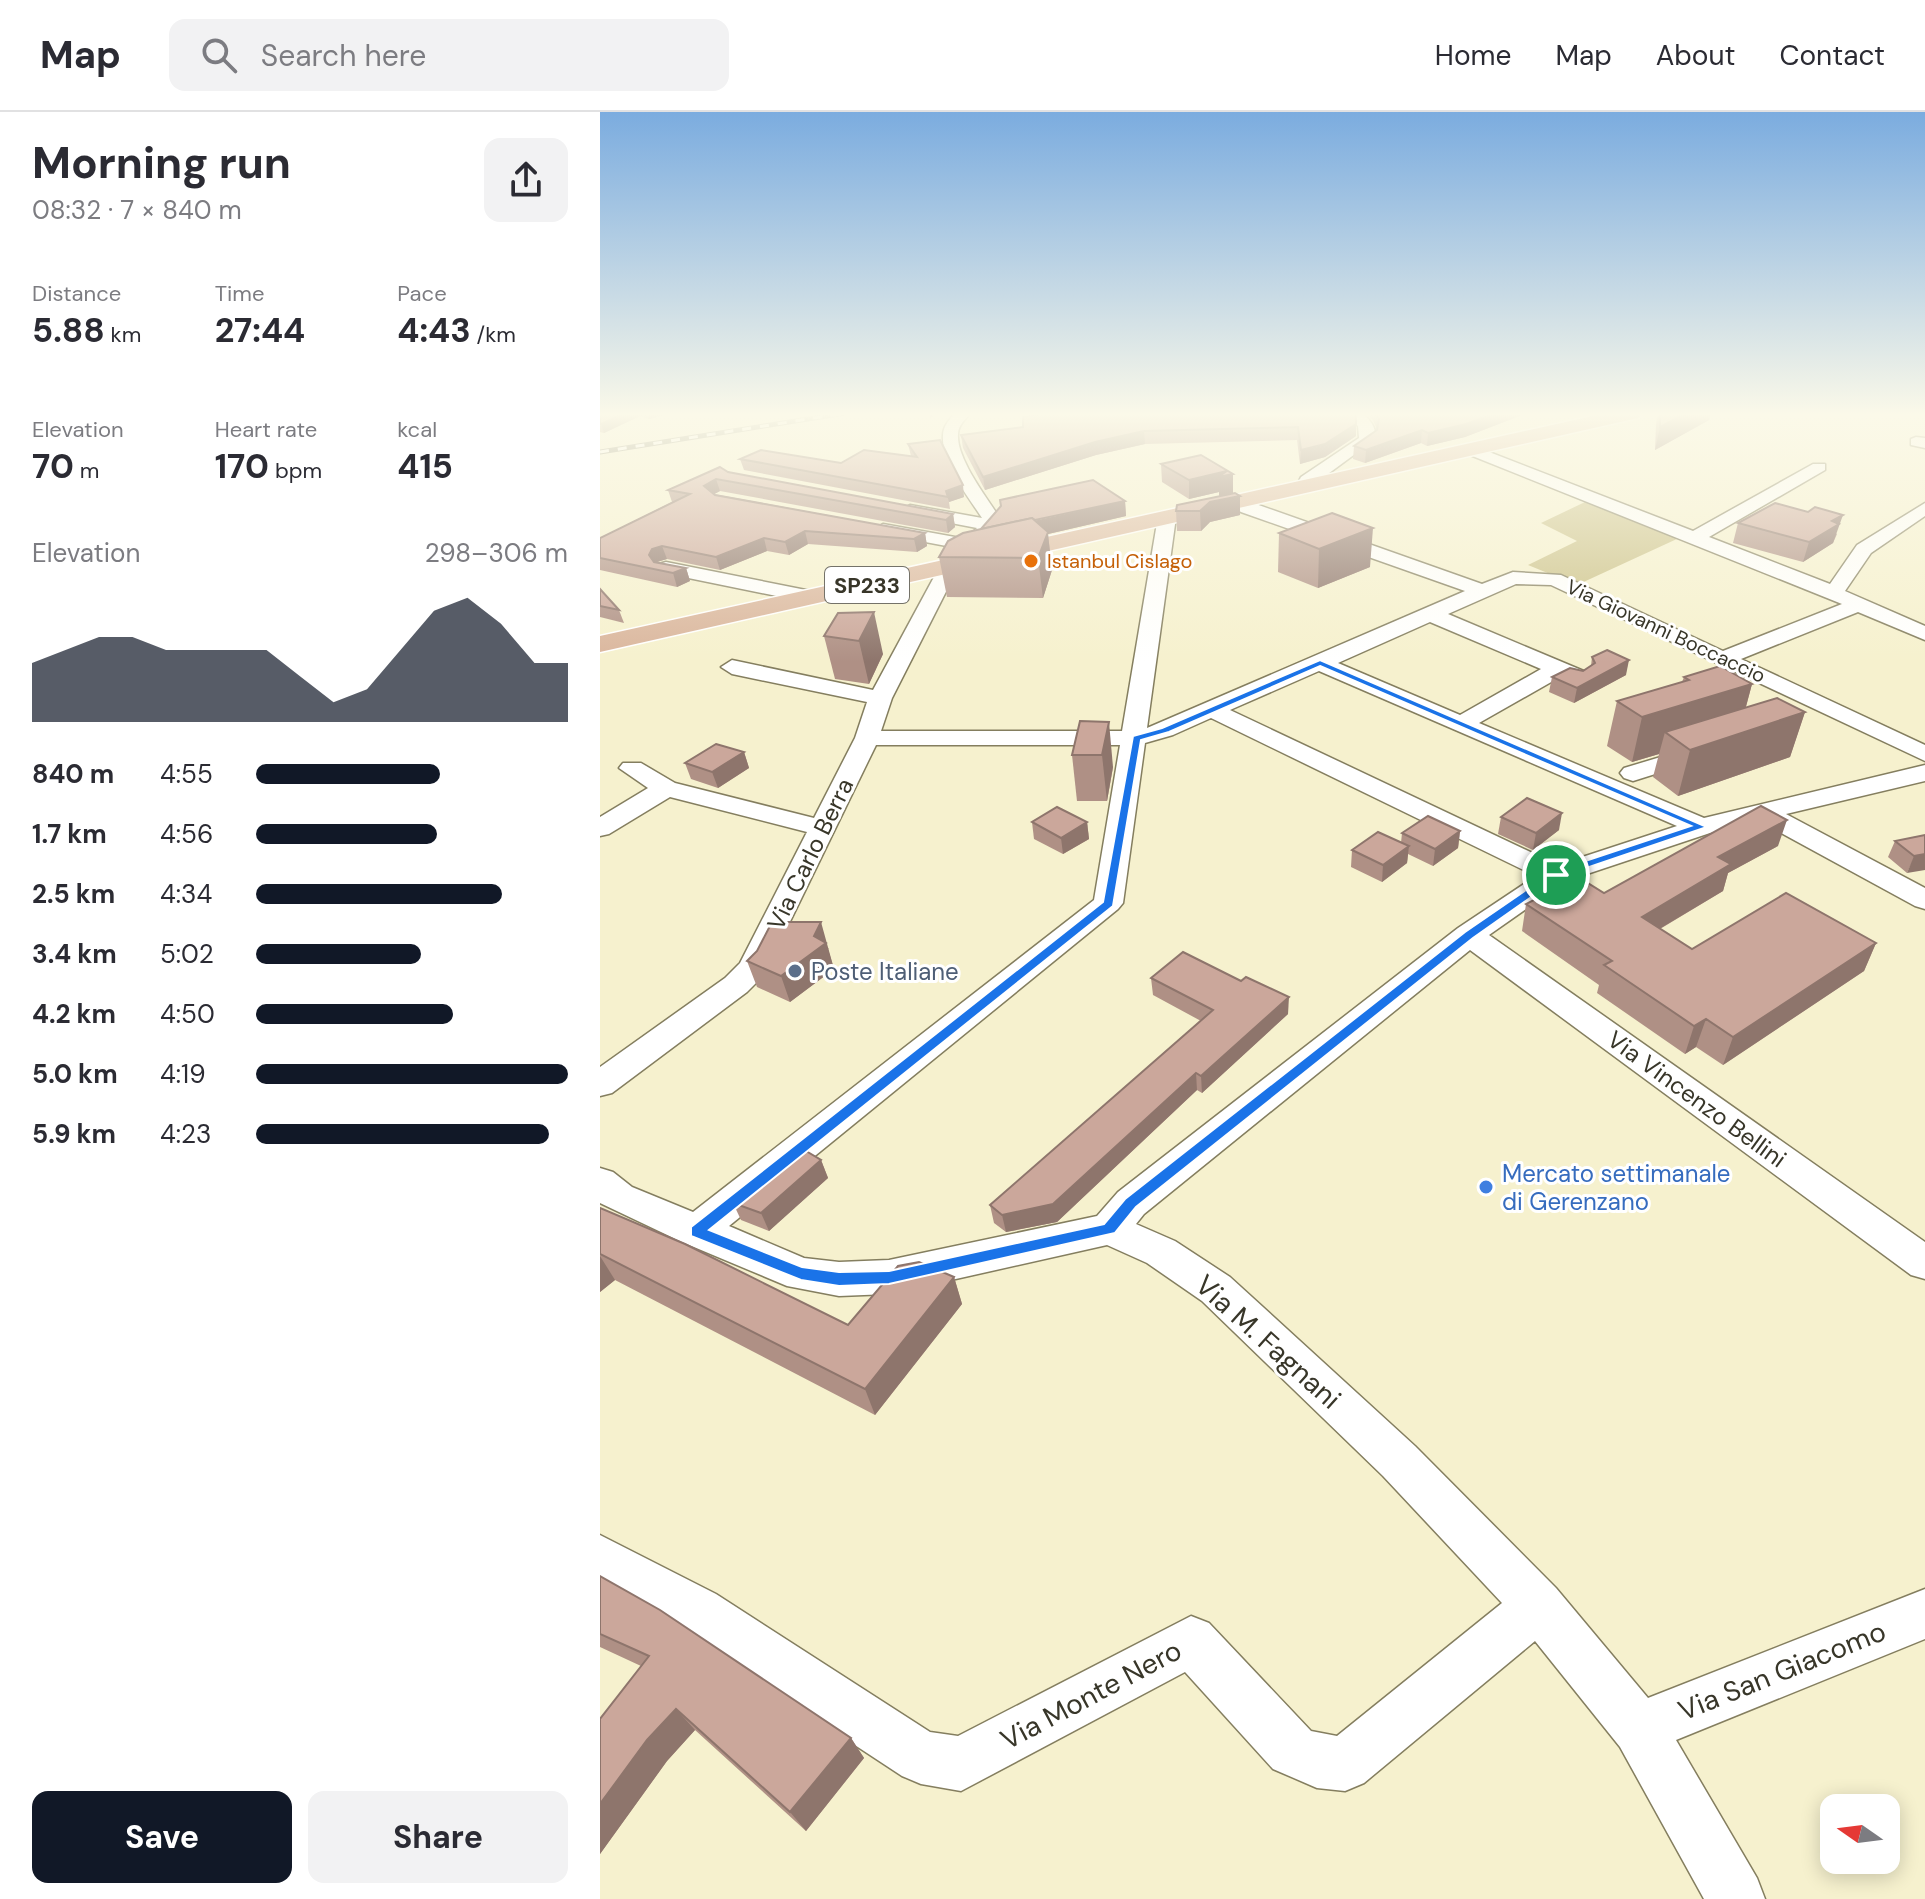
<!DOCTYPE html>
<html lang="en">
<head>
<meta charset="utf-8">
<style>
	:root { --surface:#fff; --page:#f2f2f3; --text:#2b2b33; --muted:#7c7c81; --line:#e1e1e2; --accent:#111827 }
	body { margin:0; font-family:"DM Sans",sans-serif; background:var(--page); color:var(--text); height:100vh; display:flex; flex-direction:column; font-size:30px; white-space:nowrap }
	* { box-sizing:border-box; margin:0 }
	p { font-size:26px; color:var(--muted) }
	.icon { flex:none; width:44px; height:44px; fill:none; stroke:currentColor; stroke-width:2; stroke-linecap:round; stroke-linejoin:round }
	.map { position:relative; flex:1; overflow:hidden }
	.sheet { display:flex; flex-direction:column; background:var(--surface); width:600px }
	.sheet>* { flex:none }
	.needle { width:52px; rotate:284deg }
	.controls { position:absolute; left:1220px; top:1682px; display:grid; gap:16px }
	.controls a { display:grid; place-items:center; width:80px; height:80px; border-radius:16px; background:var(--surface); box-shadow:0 4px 20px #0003; font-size:40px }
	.pin { position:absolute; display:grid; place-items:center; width:68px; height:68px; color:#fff; margin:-34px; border:4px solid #fff; border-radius:50%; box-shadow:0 2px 8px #0007 }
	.round { display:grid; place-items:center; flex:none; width:84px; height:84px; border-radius:16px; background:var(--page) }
	.headline { display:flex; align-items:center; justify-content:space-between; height:136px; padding:0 32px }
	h1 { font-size:44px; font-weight:700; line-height:60px }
	.stats { display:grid; grid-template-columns:repeat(3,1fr); gap:12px; height:136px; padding:8px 32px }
	.stats div { display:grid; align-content:center }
	.stats b { font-size:34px; font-weight:700 }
	.stats small { font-size:22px; font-weight:400 }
	.stats p { font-size:22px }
	.chart { height:224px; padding:16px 32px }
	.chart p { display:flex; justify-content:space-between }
	.chart svg { width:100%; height:144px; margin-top:8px; fill:var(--accent); opacity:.7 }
	.primary-button { display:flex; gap:16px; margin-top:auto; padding:16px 32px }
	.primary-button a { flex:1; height:92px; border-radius:16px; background:var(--accent); color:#fff; font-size:32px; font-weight:700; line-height:92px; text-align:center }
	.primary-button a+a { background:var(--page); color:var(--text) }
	ul { padding:0 32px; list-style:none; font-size:26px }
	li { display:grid; grid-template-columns:128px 96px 1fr; align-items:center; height:60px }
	li i { height:20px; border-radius:10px; background:var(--accent) }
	header { display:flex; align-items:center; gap:48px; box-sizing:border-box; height:112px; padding:0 40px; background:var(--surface); border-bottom:2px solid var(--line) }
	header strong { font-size:38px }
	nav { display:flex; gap:44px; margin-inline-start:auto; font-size:28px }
	.search { width:560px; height:72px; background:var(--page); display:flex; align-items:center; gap:20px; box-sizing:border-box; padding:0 28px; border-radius:16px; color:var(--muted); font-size:30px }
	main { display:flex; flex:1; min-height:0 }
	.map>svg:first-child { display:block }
	.green { fill:#cbc188 }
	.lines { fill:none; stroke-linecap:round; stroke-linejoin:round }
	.minor-casing { stroke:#847e5f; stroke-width:3 }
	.major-casing { stroke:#fff; stroke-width:3 }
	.minor { fill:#fff; fill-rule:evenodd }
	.major { fill:#dab69d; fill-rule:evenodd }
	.rail-casing { stroke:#7a7762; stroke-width:5 }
	.rail { stroke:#fff; stroke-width:3; stroke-dasharray:9; stroke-linecap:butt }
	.wall { fill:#af9085 }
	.shaded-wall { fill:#8e756c }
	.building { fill:#cba79b; stroke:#8e756c; stroke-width:2 }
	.route { fill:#1a73e8; stroke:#fff; stroke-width:2; fill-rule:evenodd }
	.food-dot { fill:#e8710a; stroke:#fff; stroke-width:3 }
	.service-dot { fill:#5c6f8a; stroke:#fff; stroke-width:3 }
	.shop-dot { fill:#3f7fe0; stroke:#fff; stroke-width:3 }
	.labels { text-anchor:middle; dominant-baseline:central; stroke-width:6; stroke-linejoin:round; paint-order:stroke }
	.far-food-label { font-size:20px; fill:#c56008; stroke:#fff; text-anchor:start }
	.far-street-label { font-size:20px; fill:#383629; stroke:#fff }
	.shield { fill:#fff; stroke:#747269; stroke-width:2 }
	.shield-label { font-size:22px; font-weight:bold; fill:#383629 }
	.street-label { font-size:24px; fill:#383629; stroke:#fff }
	.service-label { font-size:24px; fill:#4e5e75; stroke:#fff; text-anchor:start }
	.shop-label { font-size:24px; fill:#366cbe; stroke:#fff; text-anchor:start }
	.near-street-label { font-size:28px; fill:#383629; stroke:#fff }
</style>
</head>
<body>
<header>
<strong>Map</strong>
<div class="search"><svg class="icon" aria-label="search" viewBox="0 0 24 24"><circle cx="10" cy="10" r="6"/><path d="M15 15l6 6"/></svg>Search here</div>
<nav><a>Home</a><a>Map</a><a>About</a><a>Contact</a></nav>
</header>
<main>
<section class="sheet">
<div class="headline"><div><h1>Morning run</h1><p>08:32 · 7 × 840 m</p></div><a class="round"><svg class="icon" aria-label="share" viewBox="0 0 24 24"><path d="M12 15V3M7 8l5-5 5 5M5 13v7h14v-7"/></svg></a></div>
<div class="stats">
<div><p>Distance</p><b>5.88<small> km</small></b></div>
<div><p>Time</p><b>27:44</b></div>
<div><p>Pace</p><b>4:43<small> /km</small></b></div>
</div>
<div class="stats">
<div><p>Elevation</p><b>70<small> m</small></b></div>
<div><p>Heart rate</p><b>170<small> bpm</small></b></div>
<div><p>kcal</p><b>415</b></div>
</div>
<div class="chart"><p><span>Elevation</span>298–306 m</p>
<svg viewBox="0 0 160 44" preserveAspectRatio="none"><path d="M0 44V26L10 22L20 18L30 18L40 22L50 22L60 22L70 22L80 30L90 38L100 34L110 22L120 10L130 6L140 14L150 26L160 26V44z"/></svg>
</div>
<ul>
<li><b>840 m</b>4:55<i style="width:59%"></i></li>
<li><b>1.7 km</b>4:56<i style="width:58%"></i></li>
<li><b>2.5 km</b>4:34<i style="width:79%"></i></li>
<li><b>3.4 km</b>5:02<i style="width:53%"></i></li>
<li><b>4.2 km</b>4:50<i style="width:63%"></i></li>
<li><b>5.0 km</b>4:19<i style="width:100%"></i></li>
<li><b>5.9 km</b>4:23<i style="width:94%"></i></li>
</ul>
<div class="primary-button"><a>Save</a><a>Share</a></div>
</section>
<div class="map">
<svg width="1325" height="1787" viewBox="0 0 1325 1787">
	<rect width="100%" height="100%" fill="#f6f1ce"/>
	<polygon class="green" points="985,390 1079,426 977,473 928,453 977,429 941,411"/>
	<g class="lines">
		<g class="minor-casing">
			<g id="minor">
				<path d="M 356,300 L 371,300 C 366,307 358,313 358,322 C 356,347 388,387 401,408 L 358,456 L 292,586 L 281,619 L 522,619 L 558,405 L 567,400 L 576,405 L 547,616 L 865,479 L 641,400 L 627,390 L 636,385 L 882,472 L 913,460 L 961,463 L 1123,539 L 1242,492 L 865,341 L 865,335 L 871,333 L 1093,419 L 1213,352 L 1225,352 L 1225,358 L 1109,425 L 1230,472 L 1257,433 L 1325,391 L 1325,404 L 1271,441 L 1245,479 L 1325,514 L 1325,528 L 1258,500 L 1141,547 L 1325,633 L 1325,649 L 951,473 L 916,472 L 848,502 L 986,560 L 989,565 L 978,572 L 960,565 L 879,611 L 1104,706 L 1325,653 L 1325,669 L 1186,702 L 1325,776 L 1325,797 L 1315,794 L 1159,709 L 1110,721 L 966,769 L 889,823 L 1325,1130 L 1325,1167 L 1311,1163 L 870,838 L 544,1102 L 536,1112 L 575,1129 L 630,1165 L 815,1334 L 956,1476 L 1048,1586 L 1325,1477 L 1325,1527 L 1076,1628 L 1157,1766 L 1165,1787 L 1104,1787 L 1020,1635 L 935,1529 L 764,1671 L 745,1679 L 717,1676 L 673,1657 L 585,1560 L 361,1679 L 321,1672 L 302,1664 L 80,1518 L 0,1473 L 0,1423 L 116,1482 L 330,1620 L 358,1624 L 591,1504 L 609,1511 L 711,1619 L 737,1624 L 902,1491 L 783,1364 L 602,1189 L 547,1151 L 507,1133 L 289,1182 L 239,1184 L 187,1174 L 82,1130 L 0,1091 L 0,1056 L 13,1060 L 32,1075 L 93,1100 L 494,788 L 520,633 L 276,633 L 164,863 L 147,880 L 12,981 L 0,984 L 0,955 L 125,866 L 140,851 L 207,720 L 70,685 L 9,722 L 0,724 L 0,705 L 48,676 L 19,656 L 23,651 L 41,651 L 75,671 L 214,706 L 255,626 L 267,590 L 132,562 L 121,555 L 132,548 L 273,578 L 340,454 L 357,436 L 283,422 L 274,417 L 283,412 L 366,427 L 377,416 L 304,402 L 301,398 L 310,393 L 382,406 C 368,384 341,351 343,323 C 343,314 350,307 356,300 ZM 830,510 L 941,557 L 860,603 L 738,551 ZM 719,559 L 1077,714 L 958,753 L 630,598 ZM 611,606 L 936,764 L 858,816 L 518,1080 L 497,1104 L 289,1148 L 239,1150 L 204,1146 L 129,1114 L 518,797 L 523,791 L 545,631 L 573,623 Z"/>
				<path d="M 744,300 L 761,300 C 770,308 778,316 774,328 L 717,370 L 717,377 L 705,377 L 699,369 L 701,365 L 759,326 L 758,314 Z"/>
				<polygon points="1316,325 1325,326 1325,336 1311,333 1311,327"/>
				<polygon points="66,450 211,479 221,485 211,491 59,460 56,456 59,452"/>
				<polygon points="1097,634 1106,636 1109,641 1106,646 1033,669 1024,666 1020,661 1024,656"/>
			</g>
		</g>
		<g class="major-casing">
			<polygon id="major" points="1011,300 1047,300 1038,306 0,540 0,524"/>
		</g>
		<use href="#minor" class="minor"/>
		<use href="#major" class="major"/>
		<g class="rail-casing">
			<polyline id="rail" points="0,340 252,300"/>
		</g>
		<use href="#rail" class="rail"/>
	</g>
	<g class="wall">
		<polygon points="0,300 74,300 49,307 40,304 4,321 0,320"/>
		<polygon points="753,300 756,324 725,345 700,352 697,328 545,332 496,343 385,378 363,336 361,323"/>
		<polygon points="765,300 930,300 865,325 827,334 821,331 765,351 753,347 754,334 777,318 773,308"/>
		<polygon points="1058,300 1111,300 1109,308 1055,338 1056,312"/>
		<polygon points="308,332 364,385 349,390 350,397 144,358 140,347 241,351 311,344"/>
		<polygon points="561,352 633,362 633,381 619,384 619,380 589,387 562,370"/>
		<polygon points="128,360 353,402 355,415 348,421 120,379 114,382 325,421 327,434 317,440 208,432 189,443 167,439 120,458 67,447 57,450 86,456 90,469 77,475 0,458 0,426 72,390 68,378"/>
		<polygon points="640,384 640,403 610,410 601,419 577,419 576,399"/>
		<polygon points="525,389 526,404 448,422 452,458 443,486 347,485 339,445"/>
		<polygon points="1208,400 1237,422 1233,431 1203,450 1133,431 1138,411"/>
		<polygon points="679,421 770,455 718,476 678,460"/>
		<polygon points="0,477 19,498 24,511 0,505"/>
		<polygon points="238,501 283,542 269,572 235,567 224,524"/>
		<polygon points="992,545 1026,563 974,591 949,580 952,565 983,559 991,554"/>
		<polygon points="1084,565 1152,572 1146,595 1205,600 1190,645 1078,684 1053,665 1059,642 1032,650 1007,634 1017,589 1082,570"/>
		<polygon points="480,609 513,655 507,689 477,689 472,643"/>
		<polygon points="144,640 149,656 118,676 91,667 85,651"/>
		<polygon points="901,705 959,718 933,738 898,722"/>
		<polygon points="432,710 487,710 489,727 463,742 434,727"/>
		<polygon points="860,719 858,736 833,754 808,742 807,751 782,770 751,755 752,738 801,731 802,721"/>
		<polygon points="1325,723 1307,761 1288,745 1295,729"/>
		<polygon points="1178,734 1128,761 1123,779 1060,817 1092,837 1276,831 1264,859 1123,953 1096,935 1085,942 997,881 999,873 922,819 926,792 1004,781"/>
		<polygon points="229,836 228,837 234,857 190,890 157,875 147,849"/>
		<polygon points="551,866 688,902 602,981 597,978 457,1110 406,1120 394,1111 390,1093 601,909 553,883"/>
		<polygon points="221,1048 228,1066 169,1119 141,1108 133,1091"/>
		<polygon points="0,1096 248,1213 354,1165 362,1192 275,1303 15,1168 0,1180"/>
		<polygon points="0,1464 251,1626 264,1646 206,1719 95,1618 67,1649 0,1742 0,1607 41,1554 0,1535"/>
	</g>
	<g class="shaded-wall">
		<polygon points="28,300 38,300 40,304 4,321 1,312"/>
		<polygon points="47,300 74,300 49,307"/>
		<polygon points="328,300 339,300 330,306"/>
		<polygon points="899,300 930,300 865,325 827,334 828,321"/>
		<polygon points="1087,300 1111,300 1109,308 1055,338 1060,315"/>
		<polygon points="756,312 756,324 725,345 700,352 701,338"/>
		<polygon points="822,318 821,331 765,351 766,338"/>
		<polygon points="544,319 545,332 496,343 385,378 383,365 495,330"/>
		<polygon points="627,359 633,362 633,381 619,384 619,380 589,387 589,368"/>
		<polygon points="116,367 120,379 107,386 104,374"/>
		<polygon points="363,373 364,385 349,390 346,379"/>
		<polygon points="640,384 640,403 610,410 601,419 600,399 610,390"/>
		<polygon points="525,389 526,404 448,422 452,458 443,486 438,446 383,420"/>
		<polygon points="353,402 355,415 348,421 346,408"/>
		<polygon points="1243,403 1233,431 1203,450 1209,430 1232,409"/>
		<polygon points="773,416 770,455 718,476 719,437"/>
		<polygon points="205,419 208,432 189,443 185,430"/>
		<polygon points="325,421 327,434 317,440 314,427"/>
		<polygon points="164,426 167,439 120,458 116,445"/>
		<polygon points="62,434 67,447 57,450 53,456 49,443 52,437"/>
		<polygon points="86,456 90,469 77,475 73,461"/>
		<polygon points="274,500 283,542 269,572 259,529"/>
		<polygon points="1029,548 1026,563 974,591 977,576"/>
		<polygon points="1152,572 1140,616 1065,620 1059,642 1032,650 1042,605"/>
		<polygon points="1205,600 1190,645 1078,684 1090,638"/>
		<polygon points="509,610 513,655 507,689 502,643"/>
		<polygon points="144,640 149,656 118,676 112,660"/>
		<polygon points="962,701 959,718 933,738 936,721"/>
		<polygon points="1187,708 1178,734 1128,761 1123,779 1034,832 1042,805 1118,745"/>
		<polygon points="487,710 489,727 463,742 461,726"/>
		<polygon points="860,719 858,736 833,754 835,737"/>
		<polygon points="809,734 807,751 782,770 783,753"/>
		<polygon points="1325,742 1325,758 1307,761 1314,744"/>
		<polygon points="221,810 234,857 190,890 181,864 214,824"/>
		<polygon points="1276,831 1264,859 1123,953 1133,925"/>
		<polygon points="689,885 688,902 602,981 601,964"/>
		<polygon points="1106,907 1096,935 1085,942 1094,914"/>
		<polygon points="596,961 597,978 457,1110 406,1120 402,1103"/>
		<polygon points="221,1048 228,1066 169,1119 161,1101"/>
		<polygon points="0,1144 15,1168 0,1180"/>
		<polygon points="354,1165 362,1192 275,1303 265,1277"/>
		<polygon points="76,1597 95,1618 67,1649 0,1742 0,1692 47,1628"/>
		<polygon points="251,1626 264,1646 206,1719 190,1700"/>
	</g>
	<g class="building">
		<polygon points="0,300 28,300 1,312 0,312"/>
		<polygon points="452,300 753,300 756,303 756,312 725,332 701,338 698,315 544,319 495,330 383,365 361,323 423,315 423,305"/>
		<polygon points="776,300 899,300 866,312 828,321 822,318 766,338 754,334 777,318 779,307"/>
		<polygon points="1060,300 1087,300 1060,315"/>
		<polygon points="340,328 363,373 346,379 348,385 140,347 161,338 241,351 264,338 317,345 308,332"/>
		<polygon points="601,343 633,362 618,365 627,359 589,368 561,352"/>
		<polygon points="120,355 128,360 353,402 346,408 116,367 104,374 115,383 325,421 314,427 205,419 185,430 164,426 116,445 62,434 52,437 49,443 54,450 86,456 73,461 0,446 0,426 90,382 68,378"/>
		<polygon points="493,368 525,389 435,408 432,406 381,417 401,394 400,388"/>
		<polygon points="635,381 640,384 610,390 600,399 576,399 577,393"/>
		<polygon points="1175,391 1208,400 1215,395 1243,403 1232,409 1239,412 1209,430 1138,411"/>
		<polygon points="732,401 773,416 719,437 679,421"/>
		<polygon points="432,406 448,420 438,446 339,445 348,429 363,421"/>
		<polygon points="0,477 19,498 0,494"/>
		<polygon points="274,500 259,529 224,524 238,501"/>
		<polygon points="1007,538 1029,548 977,576 952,565 970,556 983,559 995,551 992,545"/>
		<polygon points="1120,554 1152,572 1042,605 1017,589 1089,568 1084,565"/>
		<polygon points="1177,586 1205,600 1090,638 1065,620"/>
		<polygon points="480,609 509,610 502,643 472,643"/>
		<polygon points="116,632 144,640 112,660 85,651"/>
		<polygon points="927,686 962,701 936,721 901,705"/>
		<polygon points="1161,694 1187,708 1118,745 1131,752 1042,805 1092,837 1186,781 1276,831 1133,925 1106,907 1094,914 1004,853 1012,849 926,792 978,765 1004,781"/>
		<polygon points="457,695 487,710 461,726 432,710"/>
		<polygon points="828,704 860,719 835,737 802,721"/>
		<polygon points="778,720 809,734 783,753 752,738"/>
		<polygon points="1325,723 1325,742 1314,744 1295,729"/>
		<polygon points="172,810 221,810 214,824 226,831 181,864 147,849 157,839"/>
		<polygon points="583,840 641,869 646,865 689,885 601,964 596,961 453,1092 402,1103 390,1093 613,898 551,866"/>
		<polygon points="201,1036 221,1048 161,1101 133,1091"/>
		<polygon points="0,1096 85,1132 248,1213 298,1154 319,1150 354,1165 265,1277 0,1142"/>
		<polygon points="0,1464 60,1498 251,1626 190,1700 76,1597 47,1628 0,1692 0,1607 49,1544 0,1522"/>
	</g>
	<linearGradient id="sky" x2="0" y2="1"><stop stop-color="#7bacdf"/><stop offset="0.55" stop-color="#fbf9e9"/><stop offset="1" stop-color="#fbf9e9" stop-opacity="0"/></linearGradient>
	<rect width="1325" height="550" fill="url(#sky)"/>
	<path class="route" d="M 720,548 L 1107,715 L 960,765 L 873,826 L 536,1095 L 515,1121 L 289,1172 L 239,1174 L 201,1168 L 91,1124 L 91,1115 L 503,790 L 533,624 L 562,616 ZM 720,554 L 1091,714 L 952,760 L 865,820 L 525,1087 L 504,1112 L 289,1159 L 239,1160 L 202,1155 L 109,1118 L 513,794 L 541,628 L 569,620 Z"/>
	<circle class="food-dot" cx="431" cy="449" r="8"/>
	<circle class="service-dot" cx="195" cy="859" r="8"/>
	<circle class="shop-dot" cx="886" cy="1075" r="8"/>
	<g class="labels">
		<g class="far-food-label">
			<text x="447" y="449">Istanbul Cislago</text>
		</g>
		<g class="far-street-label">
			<text transform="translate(1066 519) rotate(25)">Via Giovanni Boccaccio</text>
		</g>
		<rect class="shield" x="225" y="455" width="84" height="36" rx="6"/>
		<g class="shield-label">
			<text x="267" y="473">SP233</text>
		</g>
		<g class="street-label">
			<text transform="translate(210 742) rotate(-64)">Via Carlo Berra</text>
			<text transform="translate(1097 987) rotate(36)">Via Vincenzo Bellini</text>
		</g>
		<g class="service-label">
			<text x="211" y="859">Poste Italiane</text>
		</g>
		<g class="shop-label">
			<text x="902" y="1061">Mercato settimanale<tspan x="902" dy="28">di Gerenzano</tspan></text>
		</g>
		<g class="near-street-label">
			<text transform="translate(668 1230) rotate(42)">Via M. Fagnani</text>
			<text transform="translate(1182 1559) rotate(-22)">Via San Giacomo</text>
			<text transform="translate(491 1583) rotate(-28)">Via Monte Nero</text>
		</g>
	</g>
</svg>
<div class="controls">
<a><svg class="needle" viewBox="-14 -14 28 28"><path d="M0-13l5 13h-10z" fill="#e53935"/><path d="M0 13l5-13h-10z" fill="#7c7c81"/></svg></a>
</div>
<div class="pin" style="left:956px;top:763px;background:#1e9e55"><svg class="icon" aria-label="arrive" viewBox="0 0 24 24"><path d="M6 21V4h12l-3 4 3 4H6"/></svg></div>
</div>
</main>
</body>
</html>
